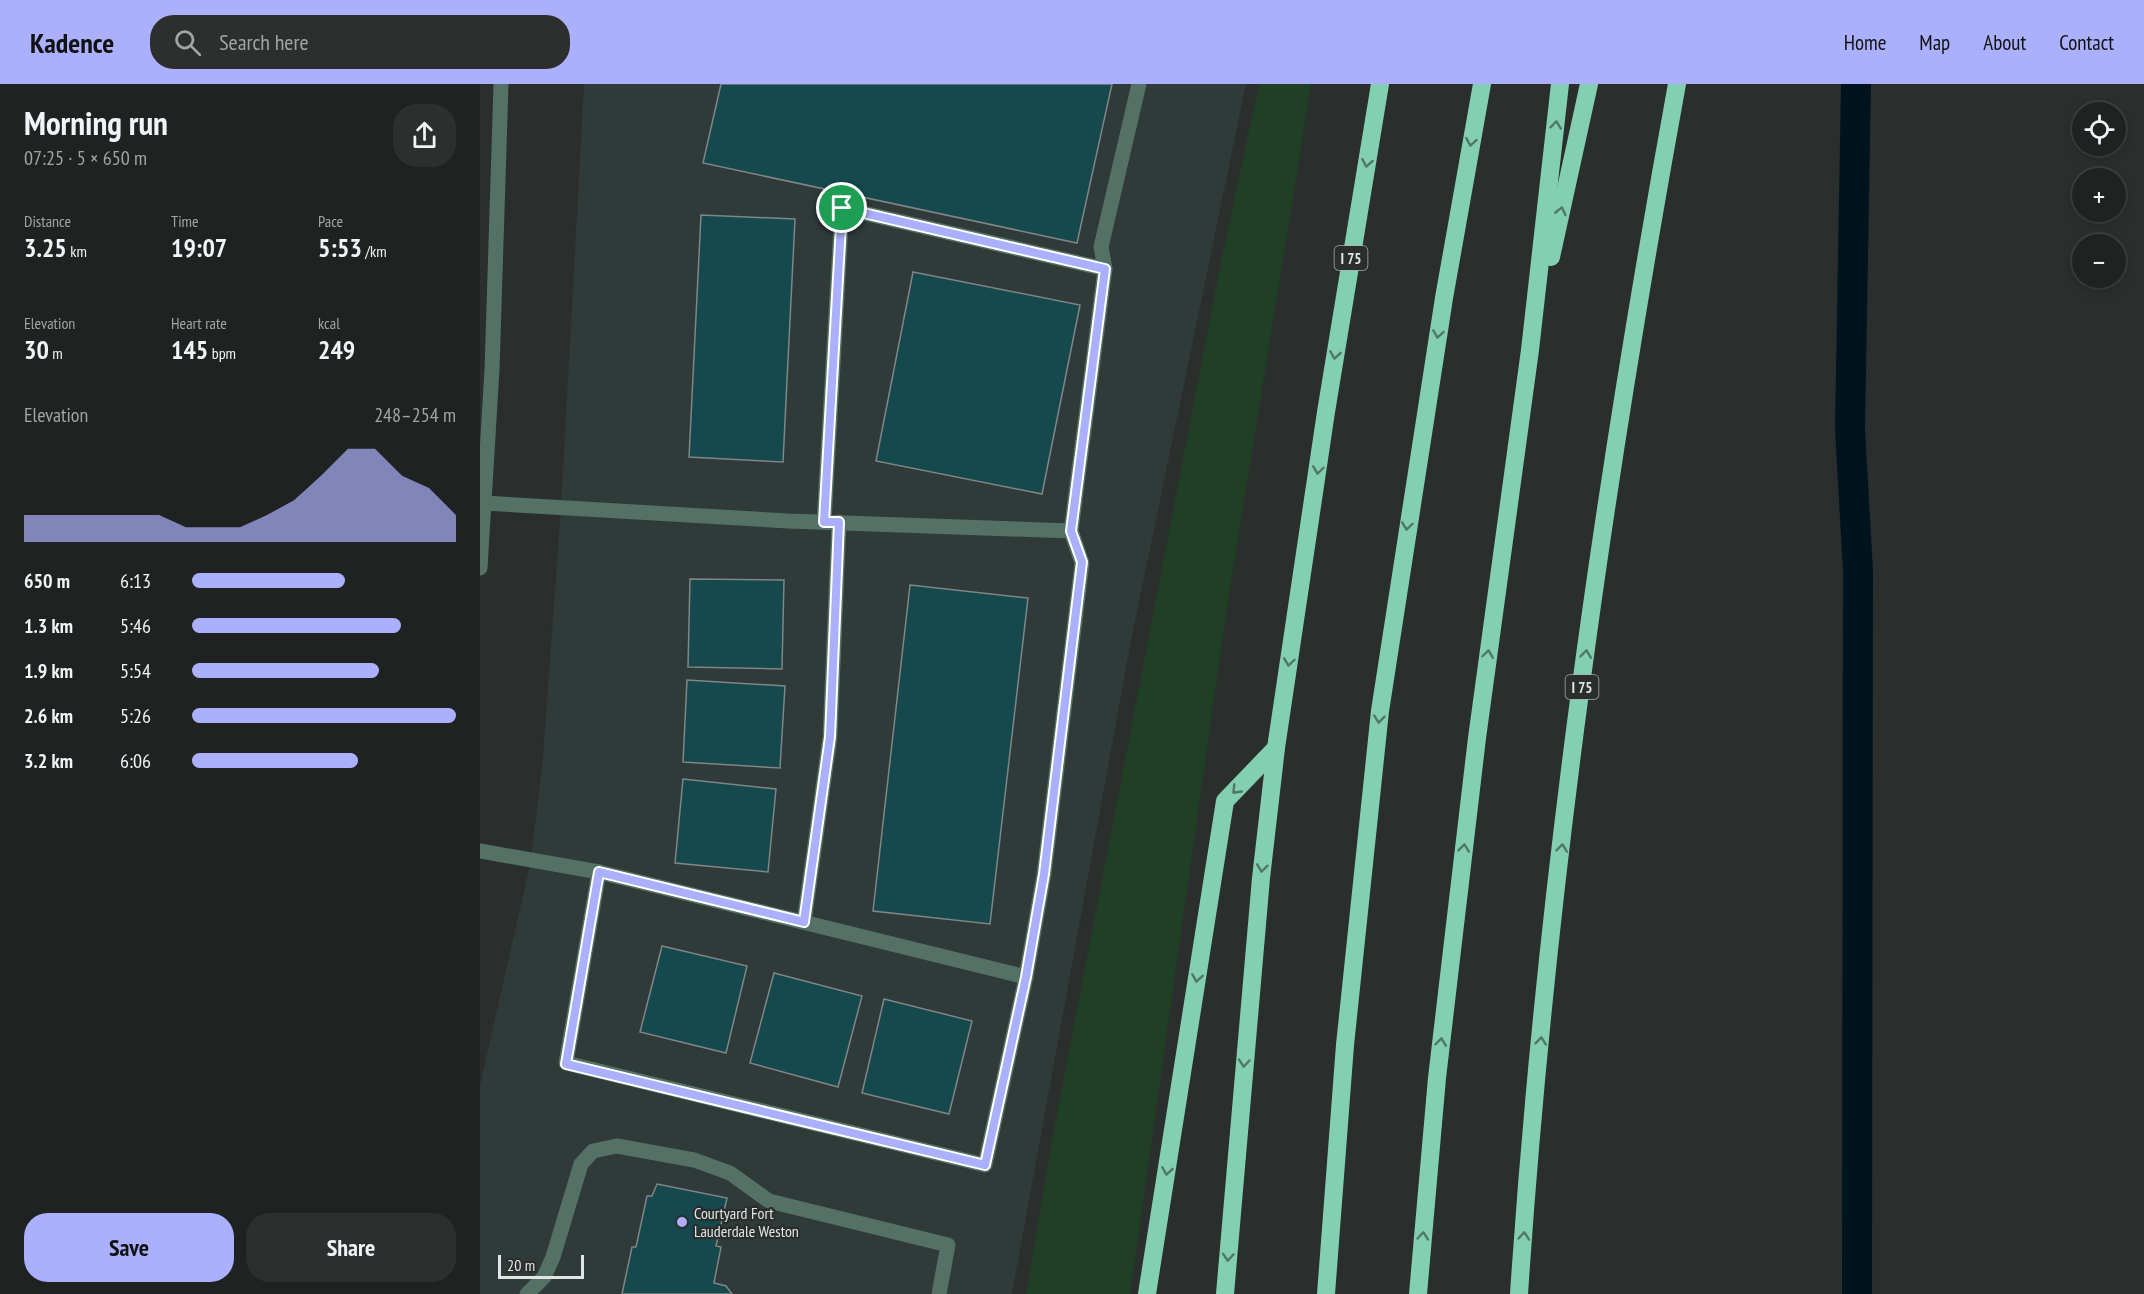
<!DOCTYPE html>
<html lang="en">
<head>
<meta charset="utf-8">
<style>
	:root { --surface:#202222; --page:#2d2f2f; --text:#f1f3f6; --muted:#a2a4a5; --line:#3d3f40; --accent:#aab0fb }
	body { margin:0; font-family:"PT Sans Narrow",sans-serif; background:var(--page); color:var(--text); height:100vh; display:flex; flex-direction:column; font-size:22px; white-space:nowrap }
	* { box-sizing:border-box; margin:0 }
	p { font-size:20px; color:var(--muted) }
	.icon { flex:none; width:33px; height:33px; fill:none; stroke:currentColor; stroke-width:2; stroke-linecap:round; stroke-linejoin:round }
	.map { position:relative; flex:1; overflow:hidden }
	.side { display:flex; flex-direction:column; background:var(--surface); width:480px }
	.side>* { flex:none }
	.controls { position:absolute; left:1592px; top:18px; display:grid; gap:12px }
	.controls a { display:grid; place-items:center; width:54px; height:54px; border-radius:50%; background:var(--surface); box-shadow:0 3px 9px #0003,0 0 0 2px var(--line); font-size:30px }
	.scale { position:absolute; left:18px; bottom:15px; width:86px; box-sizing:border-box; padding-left:6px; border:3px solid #e2e5e5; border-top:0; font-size:16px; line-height:21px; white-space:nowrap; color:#e2e5e5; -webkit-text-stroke:4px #2a2e2d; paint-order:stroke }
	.pin { position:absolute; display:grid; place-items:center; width:51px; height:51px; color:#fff; margin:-26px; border:3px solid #fff; border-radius:50%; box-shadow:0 2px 6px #0007 }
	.round { display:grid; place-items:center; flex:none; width:63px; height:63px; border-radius:24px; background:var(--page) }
	.summary { display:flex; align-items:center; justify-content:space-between; height:102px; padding:0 24px }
	h1 { font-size:33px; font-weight:800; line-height:45px }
	.metrics { display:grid; grid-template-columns:repeat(3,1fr); gap:9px; height:102px; padding:6px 24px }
	.metrics div { display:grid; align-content:center }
	.metrics b { font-size:26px; font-weight:800 }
	.metrics small { font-size:16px; font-weight:400 }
	.metrics p { font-size:16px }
	.chart { height:168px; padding:12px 24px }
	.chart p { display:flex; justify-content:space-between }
	.chart svg { width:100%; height:108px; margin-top:6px; fill:var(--accent); opacity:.7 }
	.action { display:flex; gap:12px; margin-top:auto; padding:12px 24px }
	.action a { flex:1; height:69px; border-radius:24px; background:var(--accent); color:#111; font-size:24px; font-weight:800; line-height:69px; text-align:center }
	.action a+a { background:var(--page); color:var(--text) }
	ul { padding:0 24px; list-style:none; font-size:20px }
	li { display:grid; grid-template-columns:96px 72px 1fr; align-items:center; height:45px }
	li i { height:15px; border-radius:8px; background:var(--accent) }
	header { display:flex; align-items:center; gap:36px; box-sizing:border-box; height:84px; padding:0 30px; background:var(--accent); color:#111 }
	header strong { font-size:28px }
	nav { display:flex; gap:33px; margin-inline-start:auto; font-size:21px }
	.search { width:420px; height:54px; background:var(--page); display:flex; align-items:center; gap:15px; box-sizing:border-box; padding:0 21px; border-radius:24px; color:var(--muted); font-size:22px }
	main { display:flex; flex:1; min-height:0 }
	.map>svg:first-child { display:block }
	.built { fill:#2f3a39 }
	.green { fill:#204025 }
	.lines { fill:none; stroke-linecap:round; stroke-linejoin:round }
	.canal { stroke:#00141d; stroke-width:30 }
	.building { fill:#15494e; stroke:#808586; stroke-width:1.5 }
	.service { stroke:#537165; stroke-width:15 }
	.minor { stroke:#537165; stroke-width:15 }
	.motorway { stroke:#82d0b1; stroke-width:18 }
	.oneway { stroke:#527768 }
	.route-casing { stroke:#fff; stroke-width:12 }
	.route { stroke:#aab0fb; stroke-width:8 }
	.poi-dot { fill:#aab0fb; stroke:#2a2e2d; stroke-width:2 }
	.labels { text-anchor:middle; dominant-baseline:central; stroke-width:4.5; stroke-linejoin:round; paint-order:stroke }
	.shield { fill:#2a2e2d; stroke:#abaeae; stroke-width:1.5 }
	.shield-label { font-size:15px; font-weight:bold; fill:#e2e5e5 }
	.poi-label { font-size:16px; fill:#e2e5e5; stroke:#2a2e2d; text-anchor:start }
</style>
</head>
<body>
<header>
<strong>Kadence</strong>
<div class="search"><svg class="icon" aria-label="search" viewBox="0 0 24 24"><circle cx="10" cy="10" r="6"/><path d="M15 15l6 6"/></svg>Search here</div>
<nav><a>Home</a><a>Map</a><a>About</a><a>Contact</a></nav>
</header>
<main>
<section class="side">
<div class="summary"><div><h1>Morning run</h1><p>07:25 · 5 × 650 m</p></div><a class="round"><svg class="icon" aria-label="share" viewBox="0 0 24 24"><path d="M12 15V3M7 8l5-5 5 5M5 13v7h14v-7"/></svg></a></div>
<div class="metrics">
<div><p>Distance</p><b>3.25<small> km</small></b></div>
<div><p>Time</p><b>19:07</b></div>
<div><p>Pace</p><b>5:53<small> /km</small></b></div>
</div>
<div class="metrics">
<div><p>Elevation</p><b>30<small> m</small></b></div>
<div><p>Heart rate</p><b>145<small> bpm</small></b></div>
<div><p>kcal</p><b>249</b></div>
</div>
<div class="chart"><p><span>Elevation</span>248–254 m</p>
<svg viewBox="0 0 160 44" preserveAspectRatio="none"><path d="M0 44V33L10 33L20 33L30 33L40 33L50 33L60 38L70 38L80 38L90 33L100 27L110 17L120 6L130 6L140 17L150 22L160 33V44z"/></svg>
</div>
<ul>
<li><b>650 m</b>6:13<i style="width:58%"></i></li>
<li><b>1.3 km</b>5:46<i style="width:79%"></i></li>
<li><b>1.9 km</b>5:54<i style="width:71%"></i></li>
<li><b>2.6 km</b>5:26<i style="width:100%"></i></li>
<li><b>3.2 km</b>6:06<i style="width:63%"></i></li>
</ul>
<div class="action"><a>Save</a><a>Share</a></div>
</section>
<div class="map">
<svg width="1664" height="1210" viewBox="0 0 1664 1210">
	<rect width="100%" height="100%" fill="#2a2e2d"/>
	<polygon class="built" points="104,0 766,0 650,562 532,1210 0,1210 0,1001 51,776 63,672 81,423"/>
	<polygon class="green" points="779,0 831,0 746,529 650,1210 546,1210 576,1035 740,183"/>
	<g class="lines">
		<polyline class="canal" points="1376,0 1370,345 1378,487 1377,1210"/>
	</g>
	<g class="building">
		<polygon points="241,0 632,0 597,159 223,79"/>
		<polygon points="221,131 315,135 303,378 209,373"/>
		<polygon points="433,188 600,221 562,410 396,377"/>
		<polygon points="210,495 304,496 302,585 208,583"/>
		<polygon points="430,501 548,514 510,840 393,827"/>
		<polygon points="207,596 305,602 300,684 203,678"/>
		<polygon points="203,695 296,705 288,788 195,779"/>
		<polygon points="182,862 267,882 246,969 160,948"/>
		<polygon points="294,889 382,912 358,1003 270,979"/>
		<polygon points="404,915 492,937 469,1030 382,1009"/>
		<polygon points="177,1100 247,1114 236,1162 241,1163 234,1199 246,1202 252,1210 142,1210 152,1163 156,1163 167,1112 172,1112"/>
	</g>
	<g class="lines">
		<g class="service">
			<polyline points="625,185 621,163 659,0"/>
			<polyline points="344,438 362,124 625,185 591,447"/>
			<polyline points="0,767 119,788 546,893 564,790 602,479 591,447 308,437 4,419"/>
			<polyline points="119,788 86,979 505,1081 546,893"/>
			<polyline points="324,838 350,653 359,438"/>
			<polyline points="47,1210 64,1193 73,1173 101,1080 113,1067 137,1062 214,1076 250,1089 289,1117 468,1161 459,1210"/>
		</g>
		<polyline class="minor" points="0,484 12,286 21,0"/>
		<g class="motorway">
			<polyline points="1071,173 1109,0"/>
			<polyline points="667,1210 745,717 796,664"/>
			<polyline points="745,1210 781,794 796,664 846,328 900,0"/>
			<polyline points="846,1210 865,961 900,627 964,214 1002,0"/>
			<polyline points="938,1210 957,994 997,654 1050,266 1080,0"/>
			<path d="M 1039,1210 C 1066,804 1124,400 1197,0"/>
		</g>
	</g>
	<defs><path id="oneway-chevron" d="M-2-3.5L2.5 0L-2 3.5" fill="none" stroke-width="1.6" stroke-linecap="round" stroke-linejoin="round" transform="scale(1.5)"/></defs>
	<g class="oneway">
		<use href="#oneway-chevron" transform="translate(1076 41) rotate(-84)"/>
		<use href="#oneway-chevron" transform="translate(991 58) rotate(100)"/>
		<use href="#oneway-chevron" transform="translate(887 79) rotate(100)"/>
		<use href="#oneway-chevron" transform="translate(1081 127) rotate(-77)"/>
		<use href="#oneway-chevron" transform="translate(958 250) rotate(99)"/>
		<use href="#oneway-chevron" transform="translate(855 271) rotate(99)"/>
		<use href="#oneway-chevron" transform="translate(838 386) rotate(98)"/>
		<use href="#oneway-chevron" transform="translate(927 442) rotate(98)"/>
		<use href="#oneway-chevron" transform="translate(1008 570) rotate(-82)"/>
		<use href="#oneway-chevron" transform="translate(1106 570) rotate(-83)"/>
		<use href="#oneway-chevron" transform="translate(809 578) rotate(98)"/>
		<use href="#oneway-chevron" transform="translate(899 635) rotate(96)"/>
		<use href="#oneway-chevron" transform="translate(756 706) rotate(134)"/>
		<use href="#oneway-chevron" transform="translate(984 764) rotate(-83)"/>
		<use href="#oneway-chevron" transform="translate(1082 764) rotate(-83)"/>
		<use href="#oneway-chevron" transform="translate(782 784) rotate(97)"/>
		<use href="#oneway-chevron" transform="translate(717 894) rotate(99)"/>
		<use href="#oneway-chevron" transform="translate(1061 957) rotate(-84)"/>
		<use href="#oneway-chevron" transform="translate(961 958) rotate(-83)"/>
		<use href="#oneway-chevron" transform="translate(764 979) rotate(95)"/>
		<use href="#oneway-chevron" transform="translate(687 1087) rotate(99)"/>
		<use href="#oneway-chevron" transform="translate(943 1152) rotate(-85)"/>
		<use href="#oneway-chevron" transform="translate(1044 1152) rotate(-85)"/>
		<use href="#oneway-chevron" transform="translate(748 1173) rotate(94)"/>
	</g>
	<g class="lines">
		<g class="route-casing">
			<polygon id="route" points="362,124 625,185 591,447 602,478 564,790 546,893 505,1081 86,980 119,788 324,838 350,653 359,438 344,438"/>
		</g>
		<use href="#route" class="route"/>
	</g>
	<circle class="poi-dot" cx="202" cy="1138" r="6"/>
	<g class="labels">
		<g class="shield">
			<rect x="854.5" y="162" width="33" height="24" rx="4.5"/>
			<rect x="1085.5" y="591" width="33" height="24" rx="4.5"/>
		</g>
		<g class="shield-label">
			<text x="871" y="174">I 75</text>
			<text x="1102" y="603">I 75</text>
		</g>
		<g class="poi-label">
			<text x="214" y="1129">Courtyard Fort<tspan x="214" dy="18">Lauderdale Weston</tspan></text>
		</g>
	</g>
</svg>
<div class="controls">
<a><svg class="icon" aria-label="locate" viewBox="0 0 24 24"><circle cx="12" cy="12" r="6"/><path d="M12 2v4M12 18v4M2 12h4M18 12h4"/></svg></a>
<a>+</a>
<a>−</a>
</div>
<div class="scale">20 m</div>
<div class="pin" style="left:362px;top:124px;background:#1e9e55"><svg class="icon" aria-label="arrive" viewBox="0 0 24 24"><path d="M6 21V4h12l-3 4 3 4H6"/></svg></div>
</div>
</main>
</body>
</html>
